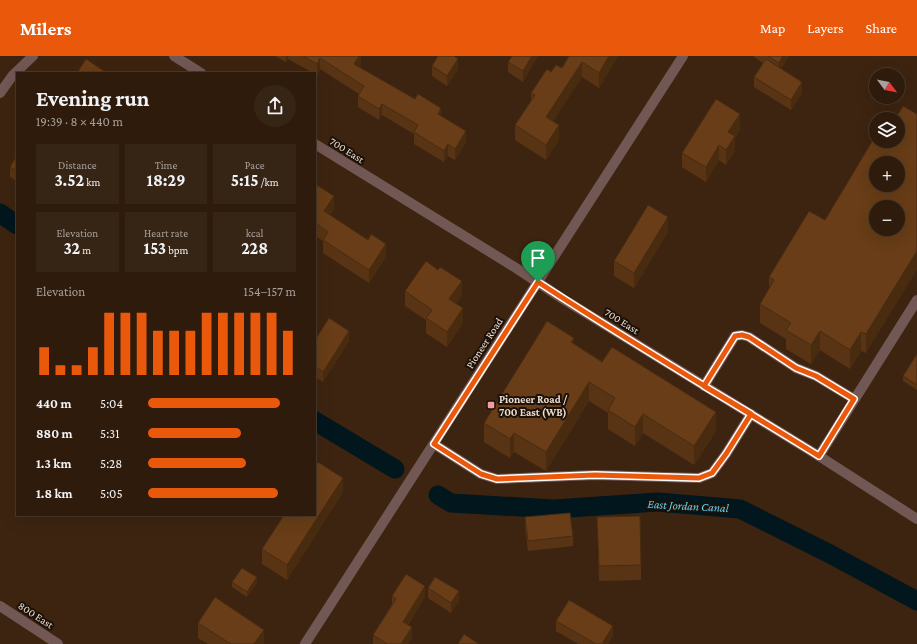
<!DOCTYPE html>
<html lang="en">
<head>
<meta charset="utf-8">
<style>
	:root { --surface:#2e1b0c; --page:#362415; --text:#f1f3f6; --muted:#a7a19d; --line:#49392d; --accent:#ea580c }
	body { margin:0; font-family:"Crimson Pro",serif; background:var(--page); color:var(--text); height:100vh; display:flex; flex-direction:column; font-size:15px; white-space:nowrap }
	* { box-sizing:border-box; margin:0 }
	p { font-size:13px; color:var(--muted) }
	.icon { flex:none; width:22px; height:22px; fill:none; stroke:currentColor; stroke-width:2; stroke-linecap:round; stroke-linejoin:round }
	.map { position:relative; flex:1; overflow:hidden }
	.panel { position:absolute; left:16px; top:16px; width:300px; height:444px; display:flex; flex-direction:column; background:var(--surface); border-radius:0px; box-shadow:0 4px 16px #0002,0 0 0 1px var(--line) }
	.panel>* { flex:none }
	.needle { width:26px; rotate:122deg }
	.buttons { position:absolute; left:869px; top:12px; display:grid; gap:8px }
	.buttons a { display:grid; place-items:center; width:36px; height:36px; border-radius:50%; background:var(--surface); box-shadow:0 4px 16px #0002,0 0 0 1px var(--line); font-size:20px }
	.pin { position:absolute; display:grid; place-items:center; width:34px; height:34px; color:#fff; margin:-41px -17px; border-radius:50% 50% 50% 0; rotate:-45deg; box-shadow:0 0 4px #0007 }
	.pin .icon { rotate:45deg }
	.round { display:grid; place-items:center; flex:none; width:42px; height:42px; border-radius:21px; background:var(--page) }
	.headline { display:flex; align-items:center; justify-content:space-between; height:68px; padding:0 20px }
	h1 { font-size:22px; font-weight:700; line-height:30px }
	.stats { display:grid; grid-template-columns:repeat(3,1fr); gap:6px; height:68px; padding:4px 20px }
	.stats div { display:grid; align-content:center; border-radius:0px; background:var(--page); text-align:center }
	.stats b { font-size:17px; font-weight:700 }
	.stats small { font-size:11px; font-weight:400 }
	.stats p { font-size:11px }
	.chart { height:112px; padding:8px 20px }
	.chart p { display:flex; justify-content:space-between }
	.chart svg { width:100%; height:72px; margin-top:4px; stroke:var(--accent); stroke-width:6 }
	ul { padding:0 20px; list-style:none; font-size:13px }
	li { display:grid; grid-template-columns:64px 48px 1fr; align-items:center; height:30px }
	li i { height:10px; border-radius:5px; background:var(--accent) }
	header { display:flex; align-items:center; gap:24px; box-sizing:border-box; height:56px; padding:0 20px; background:var(--accent); color:#fff }
	header strong { font-size:19px }
	nav { display:flex; gap:22px; margin-inline-start:auto; font-size:14px }
	.map>svg:first-child { display:block }
	.lines { fill:none; stroke-linecap:round; stroke-linejoin:round }
	.canal { stroke:#01161d; stroke-width:19 }
	.minor { stroke:#725854; stroke-width:10 }
	.wall { fill:#593414 }
	.shaded-wall { fill:#492b10 }
	.building { fill:#683d17; stroke:#492b10; fill-rule:evenodd }
	.route-casing { stroke:#fff; stroke-width:8 }
	.route { stroke:#ea580c; stroke-width:5 }
	.poi-dot { fill:#f59b99; stroke:#1c1108; stroke-width:1.5 }
	.labels { text-anchor:middle; dominant-baseline:central; stroke-width:4; stroke-linejoin:round; paint-order:stroke }
	.street-label { font-size:11px; fill:#ecdcd0; stroke:#1c1108 }
	.poi-label { font-size:11px; font-weight:bold; fill:#ecdcd0; stroke:#1c1108; text-anchor:start }
	.water-label { font-size:12px; font-style:italic; fill:#63d1f0; stroke:#1c1108 }
</style>
</head>
<body>
<header>
<strong>Milers</strong>
<nav><a>Map</a><a>Layers</a><a>Share</a></nav>
</header>
<div class="map">
<svg width="917" height="588" viewBox="0 0 917 588">
	<rect width="100%" height="100%" fill="#3d2410"/>
	<g class="lines">
		<g class="canal">
			<polyline points="0,157 17,169"/>
			<polyline points="315,365 395,413"/>
			<polyline points="438,439 451,447 554,453 658,446 740,453 830,498 917,545"/>
		</g>
		<g class="minor">
			<polyline points="174,0 201,17"/>
			<polyline points="0,37 13,19 33,0"/>
			<polyline points="315,88 516,212 563,243 819,400 917,463"/>
			<polyline points="704,330 735,280 742,279 749,281 796,312 816,320 854,343"/>
			<polyline points="434,388 481,418 497,423 595,419 699,422 712,417 726,398 751,358"/>
			<polyline points="819,400 917,244"/>
			<polyline points="0,550 58,588"/>
			<polyline points="305,588 683,0"/>
		</g>
	</g>
	<g class="wall">
		<polygon points="275,0 361,0 361,8 359,11 441,60 466,86 455,104 448,100 444,106 414,88 414,78 382,59 379,64 358,51 358,40 359,38 320,13 317,20 315,18 315,17 313,17 288,3 286,6"/>
		<polygon points="538,0 523,26 508,16 508,6"/>
		<polygon points="569,0 618,0 599,32 582,21 553,65 559,84 546,104 515,84 515,69 531,45 531,37 551,16 562,12"/>
		<polygon points="754,0 789,0 781,13 802,37 791,54 754,31 754,21 763,7 754,1"/>
		<polygon points="432,10 458,13 447,30 432,20"/>
		<polygon points="740,73 735,82 735,95 726,109 719,104 706,126 682,111 682,97"/>
		<polygon points="876,79 866,297 861,295 850,313 820,294 811,308 786,293 786,283 760,267 760,248 769,233 769,221 825,164"/>
		<polygon points="17,99 17,125 10,121 10,111"/>
		<polygon points="315,128 334,153 330,159 386,201 369,227 323,197 323,185 315,180"/>
		<polygon points="668,176 634,232 614,220 614,205"/>
		<polygon points="405,235 462,240 456,248 463,267 447,291 426,277 426,264 405,250"/>
		<polygon points="315,284 349,285 323,326 315,321"/>
		<polygon points="574,288 716,375 694,409 643,377 635,390 608,373 608,357 589,345 546,415 514,396 510,402 484,386 484,367"/>
		<polygon points="917,298 917,334 903,325 903,320"/>
		<polygon points="343,436 287,524 262,508 262,493"/>
		<polygon points="525,461 573,480 573,490 528,495 525,471"/>
		<polygon points="597,461 641,509 641,524 599,525"/>
		<polygon points="232,526 257,527 247,541 232,531"/>
		<polygon points="428,532 459,545 451,557 428,542"/>
		<polygon points="392,540 425,540 408,569 412,582 408,588 373,588 373,579 392,548"/>
		<polygon points="556,565 613,580 608,588 578,588 556,575"/>
		<polygon points="198,567 264,588 208,588 198,582"/>
	</g>
	<g class="shaded-wall">
		<polygon points="286,0 288,0 288,3 286,6"/>
		<polygon points="359,0 361,0 361,8 354,19 354,8"/>
		<polygon points="532,0 538,0 523,26 523,15"/>
		<polygon points="609,0 618,0 599,32 599,17"/>
		<polygon points="783,0 789,0 779,17 779,7"/>
		<polygon points="320,2 320,13 317,20 317,8"/>
		<polygon points="458,3 458,13 447,30 447,20"/>
		<polygon points="582,6 582,21 546,76 546,61"/>
		<polygon points="802,26 802,37 791,54 791,44"/>
		<polygon points="382,48 382,59 379,64 379,53"/>
		<polygon points="441,52 441,64 438,58"/>
		<polygon points="740,58 740,73 735,82 735,95 726,109 726,94 728,76"/>
		<polygon points="559,69 559,84 546,104 546,89"/>
		<polygon points="466,75 466,86 455,104 455,93"/>
		<polygon points="448,88 448,100 444,106 444,95"/>
		<polygon points="719,89 719,104 706,126 706,111"/>
		<polygon points="334,140 334,153 324,168 324,155"/>
		<polygon points="668,161 668,176 634,232 634,217"/>
		<polygon points="386,188 386,201 369,227 369,214"/>
		<polygon points="917,195 917,214 866,297 866,278"/>
		<polygon points="462,225 462,240 449,258 449,243"/>
		<polygon points="463,252 463,267 447,291 447,276"/>
		<polygon points="349,275 349,285 323,326 323,316"/>
		<polygon points="820,275 820,294 811,308 811,289"/>
		<polygon points="861,276 861,295 850,313 850,294"/>
		<polygon points="574,282 574,301 571,286"/>
		<polygon points="589,326 589,345 546,415 546,396"/>
		<polygon points="716,356 716,375 694,409 694,390"/>
		<polygon points="643,358 643,377 635,390 635,371"/>
		<polygon points="514,377 514,396 510,402 510,383"/>
		<polygon points="343,422 343,436 287,524 287,509"/>
		<polygon points="257,521 257,527 247,541 247,536"/>
		<polygon points="425,530 425,540 403,576 403,566"/>
		<polygon points="459,535 459,545 451,557 451,547"/>
		<polygon points="613,570 613,580 608,588 602,588"/>
		<polygon points="412,571 412,582 408,588 401,588"/>
		<polygon points="264,574 264,588 254,588"/>
	</g>
	<g class="building">
		<polygon points="303,0 359,0 354,8 415,43 418,38 441,52 438,58 466,75 455,93 448,88 444,95 414,76 418,69 382,48 379,53 358,40 364,30 320,2 317,8"/>
		<polygon points="438,0 454,0 458,3 447,20 432,10"/>
		<polygon points="512,0 532,0 523,15 508,6"/>
		<polygon points="569,0 609,0 599,17 582,6 546,61 559,69 546,89 515,69 535,39 531,37 547,13 551,16 556,9 562,12"/>
		<polygon points="768,0 783,0 779,7"/>
		<polygon points="86,3 107,17 77,17"/>
		<polygon points="766,3 802,26 791,44 754,21"/>
		<polygon points="716,43 740,58 728,76 735,80 726,94 719,89 706,111 682,97"/>
		<path d="M 903,50 L 917,58 L 917,195 L 866,278 L 861,276 L 850,294 L 820,275 L 811,289 L 786,274 L 791,267 L 760,248 L 774,224 L 769,221 L 809,155 L 825,164 L 876,79 L 876,85 L 898,85 L 898,63 L 895,63 ZM 876,107 L 898,107 L 898,129 L 876,129 ZM 876,151 L 898,151 L 898,173 L 876,173 Z"/>
		<polygon points="888,59 894,63 886,63"/>
		<polygon points="17,99 17,115 10,111"/>
		<polygon points="315,128 334,140 324,155 368,184 371,178 386,188 369,214 323,184 328,176 315,167"/>
		<polygon points="648,149 668,161 634,217 614,205"/>
		<polygon points="426,205 438,214 440,211 462,225 449,243 463,252 447,276 426,262 432,254 405,235"/>
		<polygon points="329,262 349,275 323,316 315,310 315,284"/>
		<polygon points="547,265 574,282 571,286 602,306 612,291 716,356 694,390 643,358 635,371 608,354 615,342 589,326 546,396 514,377 510,383 484,367"/>
		<polygon points="917,298 917,329 903,320"/>
		<polygon points="318,406 343,422 287,509 262,493 284,459 315,459 315,410"/>
		<polygon points="570,457 573,480 528,485 525,461"/>
		<polygon points="640,460 641,509 599,510 597,461"/>
		<polygon points="242,512 257,521 247,536 232,526"/>
		<polygon points="406,518 425,530 403,566 412,571 401,588 387,588 373,579 396,543 392,540"/>
		<polygon points="435,521 459,535 451,547 428,532"/>
		<polygon points="215,541 264,574 254,588 231,588 198,567"/>
		<polygon points="569,544 613,570 602,588 596,588 556,565"/>
		<polygon points="464,578 479,588 458,588"/>
	</g>
	<g class="lines">
		<g class="route-casing">
			<path id="route" d="M 538,226 C 630,286 725,342 819,400 L 854,343 L 816,320 L 796,312 L 749,281 L 742,279 L 735,280 L 704,330 L 751,358 L 726,398 L 712,417 L 699,422 L 595,419 L 497,423 L 481,418 L 434,388 L 538,226"/>
		</g>
		<use href="#route" class="route"/>
	</g>
	<rect class="poi-dot" x="487" y="345" width="8" height="8" rx="2"/>
	<g class="labels">
		<g class="street-label">
			<text transform="translate(347 94) rotate(32)">700 East</text>
			<text transform="translate(622 265) rotate(32)">700 East</text>
			<text transform="translate(484 287) rotate(-57)">Pioneer Road</text>
			<text transform="translate(36 559) rotate(33)">800 East</text>
		</g>
		<g class="poi-label">
			<text x="499" y="343">Pioneer Road /<tspan x="499" dy="13">700 East (WB)</tspan></text>
		</g>
		<g class="water-label">
			<text transform="translate(688 450) rotate(3)">East Jordan Canal</text>
		</g>
	</g>
</svg>
<div class="buttons">
<a><svg class="needle" viewBox="-14 -14 28 28"><path d="M0-13l5 13h-10z" fill="#e53935"/><path d="M0 13l5-13h-10z" fill="#a7a19d"/></svg></a>
<a><svg class="icon" aria-label="layers" viewBox="0 0 24 24"><path d="M12 4l9 5-9 5-9-5zM3 14l9 5 9-5"/></svg></a>
<a>+</a>
<a>−</a>
</div>
<div class="pin" style="left:538px;top:226px;background:#1e9e55"><svg class="icon" aria-label="arrive" viewBox="0 0 24 24"><path d="M6 21V4h12l-3 4 3 4H6"/></svg></div>
<section class="panel">
<div class="headline"><div><h1>Evening run</h1><p>19:39 · 8 × 440 m</p></div><a class="round"><svg class="icon" aria-label="share" viewBox="0 0 24 24"><path d="M12 15V3M7 8l5-5 5 5M5 13v7h14v-7"/></svg></a></div>
<div class="stats">
<div><p>Distance</p><b>3.52<small> km</small></b></div>
<div><p>Time</p><b>18:29</b></div>
<div><p>Pace</p><b>5:15<small> /km</small></b></div>
</div>
<div class="stats">
<div><p>Elevation</p><b>32<small> m</small></b></div>
<div><p>Heart rate</p><b>153<small> bpm</small></b></div>
<div><p>kcal</p><b>228</b></div>
</div>
<div class="chart"><p><span>Elevation</span>154–157 m</p>
<svg viewBox="0 0 160 44" preserveAspectRatio="none"><path d="M5 44V27M15 44V38M25 44V38M35 44V27M45 44V6M55 44V6M65 44V6M75 44V17M85 44V17M95 44V17M105 44V6M115 44V6M125 44V6M135 44V6M145 44V6M155 44V17"/></svg>
</div>
<ul>
<li><b>440 m</b>5:04<i style="width:89%"></i></li>
<li><b>880 m</b>5:31<i style="width:63%"></i></li>
<li><b>1.3 km</b>5:28<i style="width:66%"></i></li>
<li><b>1.8 km</b>5:05<i style="width:88%"></i></li>
</ul>
</section>
</div>
</body>
</html>
